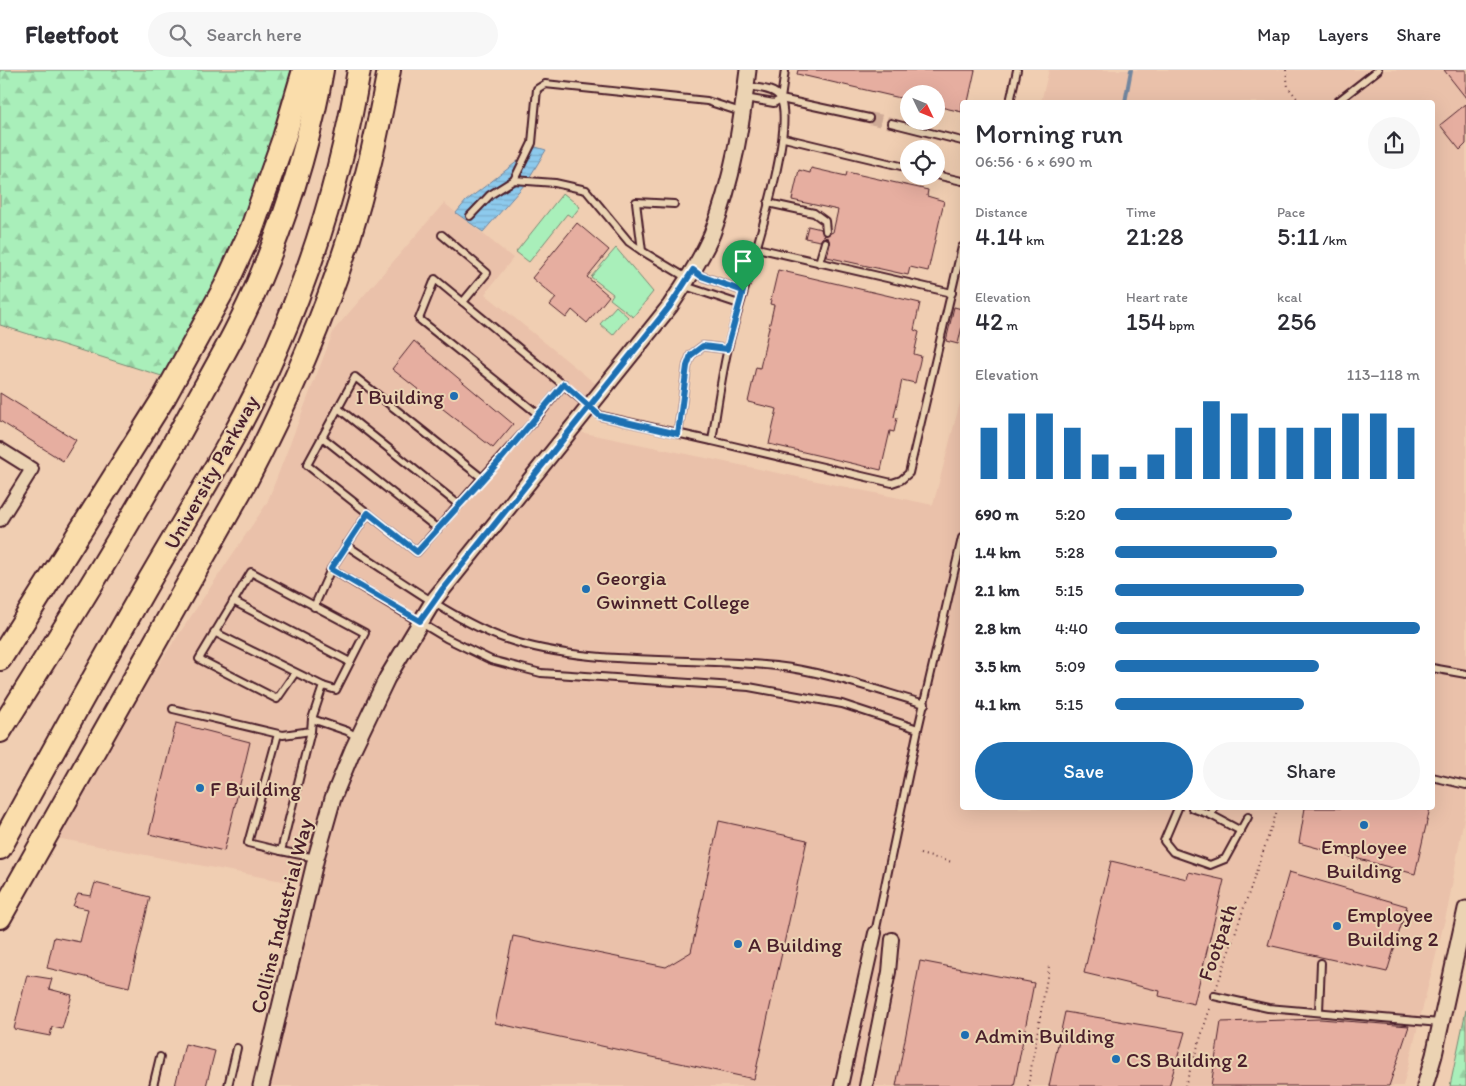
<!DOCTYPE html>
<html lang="en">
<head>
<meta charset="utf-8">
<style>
	:root { --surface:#fff; --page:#f7f7f7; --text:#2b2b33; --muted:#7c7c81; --line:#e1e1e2; --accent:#1f6fb2 }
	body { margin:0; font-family:Itim,sans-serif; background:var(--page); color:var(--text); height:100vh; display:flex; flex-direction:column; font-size:19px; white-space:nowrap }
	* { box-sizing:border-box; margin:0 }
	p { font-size:16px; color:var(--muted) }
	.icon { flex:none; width:28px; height:28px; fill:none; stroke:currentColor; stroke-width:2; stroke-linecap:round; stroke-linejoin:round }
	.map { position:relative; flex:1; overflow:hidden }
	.side { position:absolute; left:960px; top:30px; width:475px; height:710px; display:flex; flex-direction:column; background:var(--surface); border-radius:5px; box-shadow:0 5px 20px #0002 }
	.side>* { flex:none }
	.needle { width:32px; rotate:133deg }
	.fabs { position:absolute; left:900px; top:15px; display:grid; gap:10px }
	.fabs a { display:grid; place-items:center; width:45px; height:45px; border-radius:50%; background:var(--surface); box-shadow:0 5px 20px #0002; font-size:25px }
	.pin { position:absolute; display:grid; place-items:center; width:42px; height:42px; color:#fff; margin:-51px -21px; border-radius:50% 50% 50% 0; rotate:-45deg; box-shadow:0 0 5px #0007 }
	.pin .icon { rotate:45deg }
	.round { display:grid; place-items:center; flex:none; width:52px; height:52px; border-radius:26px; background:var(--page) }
	.overview { display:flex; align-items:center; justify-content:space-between; height:85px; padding:0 15px }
	h1 { font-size:28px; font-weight:600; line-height:38px }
	.stats { display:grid; grid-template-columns:repeat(3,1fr); gap:8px; height:85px; padding:5px 15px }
	.stats div { display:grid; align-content:center }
	.stats b { font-size:25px; font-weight:600 }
	.stats small { font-size:14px; font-weight:400 }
	.stats p { font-size:14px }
	.chart { height:140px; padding:10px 15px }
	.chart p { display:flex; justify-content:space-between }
	.chart svg { width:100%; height:90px; margin-top:5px; stroke:var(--accent); stroke-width:6 }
	.cta { display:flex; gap:10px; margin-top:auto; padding:10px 15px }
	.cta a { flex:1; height:58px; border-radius:30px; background:var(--accent); color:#fff; font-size:20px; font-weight:600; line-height:58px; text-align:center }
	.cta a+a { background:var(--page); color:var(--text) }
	ul { padding:0 15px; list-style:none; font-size:16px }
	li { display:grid; grid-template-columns:80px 60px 1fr; align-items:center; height:38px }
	li i { height:12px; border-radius:6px; background:var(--accent) }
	header { display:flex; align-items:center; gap:30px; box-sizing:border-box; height:70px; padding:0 25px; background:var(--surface); border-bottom:1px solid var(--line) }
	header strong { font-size:24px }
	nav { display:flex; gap:28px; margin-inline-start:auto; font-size:18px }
	.search { width:350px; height:45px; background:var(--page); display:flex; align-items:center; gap:12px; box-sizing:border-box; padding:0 18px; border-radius:28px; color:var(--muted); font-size:19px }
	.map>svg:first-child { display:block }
	.built { fill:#eac1aa }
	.forest { fill:url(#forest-firs); stroke:#7a8772 }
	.park { fill:#a9efba; stroke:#7a8772 }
	.water { fill:url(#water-rules); stroke:#72869f }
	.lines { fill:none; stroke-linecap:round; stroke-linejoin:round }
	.stream { stroke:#72869f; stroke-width:4 }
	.building { fill:#e6aea0; stroke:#4a1f2b }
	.minor-tunnel { stroke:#cfab97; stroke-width:12; stroke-dasharray:12 6; stroke-linecap:butt }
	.service-casing { stroke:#4a1f2b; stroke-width:10 }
	.minor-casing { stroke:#4a1f2b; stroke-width:16 }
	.tertiary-casing { stroke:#4a1f2b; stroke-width:19 }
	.motorway-casing { stroke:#4a1f2b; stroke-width:26 }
	.path { stroke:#4a1f2b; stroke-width:2; stroke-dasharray:1 4; stroke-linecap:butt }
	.service { stroke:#ebd3b3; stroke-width:6 }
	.minor { stroke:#ebd3b3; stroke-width:12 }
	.tertiary { stroke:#ebd3b3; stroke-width:15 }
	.motorway { stroke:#faddab; stroke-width:22 }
	.route-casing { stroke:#fff; stroke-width:10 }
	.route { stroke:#1f6fb2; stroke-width:6 }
	.poi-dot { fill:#1f6fb2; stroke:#ebd3b3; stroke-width:2 }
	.labels { text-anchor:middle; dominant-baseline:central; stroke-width:4; stroke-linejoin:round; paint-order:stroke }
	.poi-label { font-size:21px; fill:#4a1f2b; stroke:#ebd3b3; text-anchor:start }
	.street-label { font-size:21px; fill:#4a1f2b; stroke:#ebd3b3 }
</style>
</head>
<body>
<header>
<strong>Fleetfoot</strong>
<div class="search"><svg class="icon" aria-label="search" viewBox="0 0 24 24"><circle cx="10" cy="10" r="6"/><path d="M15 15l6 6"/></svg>Search here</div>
<nav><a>Map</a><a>Layers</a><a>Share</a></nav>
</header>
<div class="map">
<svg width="1466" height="1016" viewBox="0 0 1466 1016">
	<defs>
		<pattern id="forest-firs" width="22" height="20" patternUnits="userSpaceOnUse" patternTransform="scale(1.25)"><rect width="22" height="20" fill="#a9efba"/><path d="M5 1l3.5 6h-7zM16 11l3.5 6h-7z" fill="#93cca0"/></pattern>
		<pattern id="water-rules" width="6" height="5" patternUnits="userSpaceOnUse" patternTransform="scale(1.25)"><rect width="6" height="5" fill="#8dcaed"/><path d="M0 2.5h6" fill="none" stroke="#7badcb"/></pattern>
	</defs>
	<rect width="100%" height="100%" fill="#f0ceb2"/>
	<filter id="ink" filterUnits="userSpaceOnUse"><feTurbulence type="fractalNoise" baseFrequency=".02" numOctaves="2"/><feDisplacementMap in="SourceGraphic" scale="10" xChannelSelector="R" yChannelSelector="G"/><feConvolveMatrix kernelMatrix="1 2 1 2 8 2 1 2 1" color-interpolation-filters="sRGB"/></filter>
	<g filter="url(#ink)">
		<polygon class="built" points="1049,0 1466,0 1466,736 1448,837 1403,1016 266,1016 309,816 56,768 40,771 267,433 334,260 444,133 513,188 485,224 602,319 575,361 933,435 962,325 962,738 1432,738 1432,32 1041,32"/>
		<g class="forest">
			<polygon points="0,0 291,0 265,114 168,308 0,255"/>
			<polygon points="1466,940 1466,1016 1450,1016"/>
		</g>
		<g class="park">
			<polygon points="563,123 580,137 572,147 567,144 529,192 516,182"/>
			<polygon points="616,178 653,222 633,247 610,229 613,224 591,207"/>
			<polygon points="616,236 628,247 613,265 600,254"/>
		</g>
		<polygon class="water" points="536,77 546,80 526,113 483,162 456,143 466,131"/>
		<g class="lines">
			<polyline class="stream" points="1125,32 1131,0"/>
		</g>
		<g class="building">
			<polygon points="798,0 975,0 968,32 962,32 962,42 936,36 936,24 909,24 909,30 797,4"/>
			<polygon points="1444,0 1466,0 1466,28"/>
			<polygon points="1466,34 1466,74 1460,80 1440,55"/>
			<polygon points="811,98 846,106 847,102 928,120 927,126 944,131 928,201 910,197 908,205 827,187 830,174 828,168 823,167 820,171 805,168 808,156 821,159 824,166 833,162 838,140 792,130 799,100 810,103"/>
			<polygon points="577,153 609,180 587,207 609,226 587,253 572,240 566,248 550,235 556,228 532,208"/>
			<polygon points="778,200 920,233 914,260 919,262 914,284 921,286 915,313 902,310 894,347 897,348 894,362 890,361 881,400 769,374 777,339 748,332 756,297 760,298 774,235 770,234"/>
			<polygon points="954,237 962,239 962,256 958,274 946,271"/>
			<polygon points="414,271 513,354 493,378 392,299"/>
			<polygon points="0,323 76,370 63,391 0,351"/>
			<polygon points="176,653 250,672 224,781 149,764"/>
			<polygon points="1305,738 1430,738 1415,804 1299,773"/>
			<polygon points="719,751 807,770 754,1009 495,953 513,866 666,897 691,882"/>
			<polygon points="1111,791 1187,809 1189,802 1224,810 1194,934 1159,926 1160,921 1084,903"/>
			<polygon points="1289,802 1407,836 1387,902 1268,875"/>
			<polygon points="95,813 150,827 129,917 47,898 54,867 80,872 88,839 73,836 78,824 91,826"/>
			<polygon points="920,891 1034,913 1014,1016 896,1016"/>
			<polygon points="27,905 52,909 49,919 72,925 62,959 52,957 50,966 14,959"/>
			<polygon points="1065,942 1185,962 1169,1016 1049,1016"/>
			<polygon points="1320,949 1409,956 1389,1016 1211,1016 1221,952"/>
			<polygon points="185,974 215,981 206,1016 175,1016"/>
		</g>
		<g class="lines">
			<polyline class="minor-tunnel" points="869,48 891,53"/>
			<g class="service-casing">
				<g id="service">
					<polyline points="785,0 781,29 869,48"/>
					<path d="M 746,16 C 756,18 775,18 780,28 C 799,62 738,232 728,278 C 721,308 717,340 712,371 L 892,413 L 901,410 L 909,403 L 962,177"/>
					<polyline points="745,28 774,33 781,29"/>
					<polyline points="1010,32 1017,0"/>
					<polyline points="1337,32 1378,0"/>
					<polyline points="891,53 962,71"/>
					<polyline points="784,68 909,98"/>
					<polyline points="936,105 962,111"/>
					<polyline points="514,110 532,73 537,19 545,14 707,31 741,42"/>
					<polyline points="768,133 814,143 825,151 826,161"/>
					<polyline points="674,134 636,132 642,181 687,208"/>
					<polyline points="470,146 490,125 514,110 555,113 586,120 629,172 642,181"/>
					<polyline points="442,165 487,203 463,232"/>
					<polyline points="757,178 952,223"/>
					<polyline points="819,193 825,172"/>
					<polyline points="693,201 701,206 743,221"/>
					<polyline points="685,216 739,234"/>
					<polygon points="355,307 482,408 417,482 307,395"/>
					<polyline points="564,314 539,345 419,249 435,209 601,346 712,371"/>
					<polyline points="338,338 459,435"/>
					<polyline points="678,364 687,296 691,285 703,276 727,279"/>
					<polyline points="322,367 438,459"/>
					<polyline points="482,408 539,345"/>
					<path d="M 346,475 C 393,505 454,551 506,569 C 588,597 689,586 776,596 C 827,602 876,620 925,634"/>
					<polyline points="331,499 446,568 491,590 541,603 749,617 842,634 918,659"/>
					<polyline points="233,531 350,592"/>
					<polyline points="314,537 331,499 368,443"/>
					<polyline points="1432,598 1466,604"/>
					<polyline points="295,603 277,629 199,589 251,502 365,563 336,620 323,616"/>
					<polyline points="173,639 283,665 311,661 312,649 323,616 214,562"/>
					<polyline points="312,649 347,661 357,667"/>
					<polyline points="278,664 248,773 281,781 311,661"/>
					<polyline points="1432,707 1466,715"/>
					<polyline points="1178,738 1164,771 1173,782 1210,795 1225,789 1248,747"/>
					<polyline points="1192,738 1211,745"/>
					<polyline points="1214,738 1211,745 1241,761"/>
					<polyline points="281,781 316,788"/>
					<polyline points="875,863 918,659 962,468"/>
					<polyline points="1214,926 1268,938 1440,953"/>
					<polyline points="1319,941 1321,893"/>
					<polyline points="153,1016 160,987"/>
					<polyline points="228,1016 237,978"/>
				</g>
			</g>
			<g class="minor-casing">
				<g id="minor">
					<polyline points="0,379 32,399 0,450"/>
					<polyline points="841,1016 875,863"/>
					<polyline points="866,1016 889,902 892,869"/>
				</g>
			</g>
			<g class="tertiary-casing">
				<g id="tertiary">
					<path d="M 261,1016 L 316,788 L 333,728 L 353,679 L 387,608 L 434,530 L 670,236 C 685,213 701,190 712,164 C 733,109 741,57 748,0"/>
					<polyline points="1425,1016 1434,985 1466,839"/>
				</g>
			</g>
			<g class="motorway-casing">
				<g id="motorway">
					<polyline points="0,589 165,326 225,217 252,158 284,68 304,0"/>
					<path d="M 0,661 C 63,561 126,461 183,357 C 210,307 240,258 261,206 C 288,141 310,70 322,0"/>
					<path d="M 0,778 C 49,688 99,598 150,509 C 192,436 243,358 275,282 C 315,191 343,98 359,0"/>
					<path d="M 0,847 L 246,411 C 295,317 339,215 365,111 C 375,75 382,37 389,0"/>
				</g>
			</g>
			<g class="path">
				<polyline points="1286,0 1288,17 1300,32"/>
				<polyline points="920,784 952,792"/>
				<polyline points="1216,919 1278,738"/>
				<polyline points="1028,1016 1049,896"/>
				<polyline points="1185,1016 1211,935"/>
			</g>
			<use href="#service" class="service"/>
			<use href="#minor" class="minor"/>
			<use href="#tertiary" class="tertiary"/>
			<use href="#motorway" class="motorway"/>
		</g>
	</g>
	<g class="lines" filter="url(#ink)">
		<g class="route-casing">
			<polyline id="route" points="743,221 701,206 693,200 670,236 442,520 420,551 331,499 368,443 417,482 501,389 564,314 600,346 678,364 687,296 691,285 703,276 727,279 743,221"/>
		</g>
		<use href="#route" class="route"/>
	</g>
	<g class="poi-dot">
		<circle cx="454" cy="326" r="5"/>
		<circle cx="586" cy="519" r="5"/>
		<circle cx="200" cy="718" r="5"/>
		<circle cx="1364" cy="755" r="5"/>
		<circle cx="1337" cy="856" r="5"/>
		<circle cx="738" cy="874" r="5"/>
		<circle cx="965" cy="965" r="5"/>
		<circle cx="1116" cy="989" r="5"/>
	</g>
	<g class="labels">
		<g class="poi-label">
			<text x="444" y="326" text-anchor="end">I Building</text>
			<text x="596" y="507">Georgia<tspan x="596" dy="24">Gwinnett College</tspan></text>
			<text x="210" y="718">F Building</text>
			<text x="1364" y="776" text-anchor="middle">Employee<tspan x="1364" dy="24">Building</tspan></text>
			<text x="1347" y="844">Employee<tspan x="1347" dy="24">Building 2</tspan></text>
			<text x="748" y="874">A Building</text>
			<text x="975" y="965">Admin Building</text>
			<text x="1126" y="989">CS Building 2</text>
		</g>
		<g class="street-label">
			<text transform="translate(211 402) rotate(-61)">University Parkway</text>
			<text transform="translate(281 846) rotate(-76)">Collins Industrial Way</text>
			<text transform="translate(1217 872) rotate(-71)">Footpath</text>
		</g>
	</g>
</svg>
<div class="fabs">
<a><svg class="needle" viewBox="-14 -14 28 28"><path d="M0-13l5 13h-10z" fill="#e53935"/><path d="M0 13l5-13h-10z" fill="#7c7c81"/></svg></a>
<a><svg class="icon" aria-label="locate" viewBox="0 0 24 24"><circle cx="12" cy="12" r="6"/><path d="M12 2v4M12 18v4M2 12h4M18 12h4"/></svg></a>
</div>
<div class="pin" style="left:743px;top:221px;background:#1e9e55"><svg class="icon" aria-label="arrive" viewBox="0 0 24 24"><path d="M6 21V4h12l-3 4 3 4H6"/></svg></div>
<section class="side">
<div class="overview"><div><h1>Morning run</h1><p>06:56 · 6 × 690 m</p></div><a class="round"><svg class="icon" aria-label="share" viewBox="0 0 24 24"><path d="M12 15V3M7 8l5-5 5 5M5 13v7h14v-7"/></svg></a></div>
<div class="stats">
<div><p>Distance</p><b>4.14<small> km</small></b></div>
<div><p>Time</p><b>21:28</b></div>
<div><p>Pace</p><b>5:11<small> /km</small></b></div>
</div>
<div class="stats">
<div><p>Elevation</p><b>42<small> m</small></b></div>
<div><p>Heart rate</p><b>154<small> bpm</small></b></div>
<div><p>kcal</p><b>256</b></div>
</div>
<div class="chart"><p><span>Elevation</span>113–118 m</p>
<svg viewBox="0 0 160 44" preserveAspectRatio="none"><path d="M5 44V19M15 44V12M25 44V12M35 44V19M45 44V32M55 44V38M65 44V32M75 44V19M85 44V6M95 44V12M105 44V19M115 44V19M125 44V19M135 44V12M145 44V12M155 44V19"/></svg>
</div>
<ul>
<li><b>690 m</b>5:20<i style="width:58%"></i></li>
<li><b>1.4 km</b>5:28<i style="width:53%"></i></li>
<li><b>2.1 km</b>5:15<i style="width:62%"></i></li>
<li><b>2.8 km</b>4:40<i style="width:100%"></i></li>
<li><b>3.5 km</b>5:09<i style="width:67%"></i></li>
<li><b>4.1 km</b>5:15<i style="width:62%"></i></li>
</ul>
<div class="cta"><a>Save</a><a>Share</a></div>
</section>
</div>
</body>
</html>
